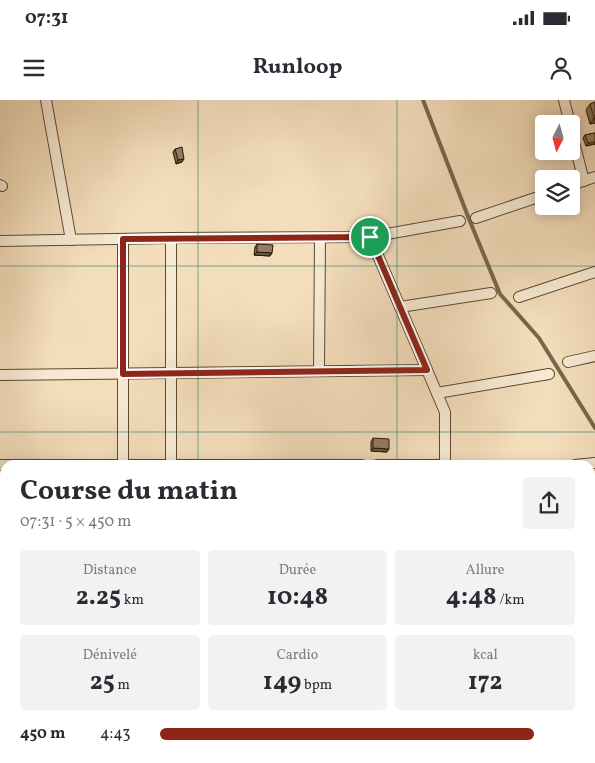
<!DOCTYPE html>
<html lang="fr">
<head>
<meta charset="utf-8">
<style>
	:root { --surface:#fff; --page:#f2f2f3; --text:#2b2b33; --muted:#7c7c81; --accent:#8f2418 }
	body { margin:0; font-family:Vollkorn,serif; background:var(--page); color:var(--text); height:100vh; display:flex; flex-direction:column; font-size:19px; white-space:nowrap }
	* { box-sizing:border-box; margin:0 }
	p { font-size:16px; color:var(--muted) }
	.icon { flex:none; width:28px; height:28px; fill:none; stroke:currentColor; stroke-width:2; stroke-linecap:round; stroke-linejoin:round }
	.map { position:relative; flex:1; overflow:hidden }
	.drawer { position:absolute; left:0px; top:360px; width:595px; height:304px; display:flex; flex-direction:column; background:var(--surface); border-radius:15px 15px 0 0; box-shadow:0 2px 12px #0003 }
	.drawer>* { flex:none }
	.needle { width:32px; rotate:186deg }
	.controls { position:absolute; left:535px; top:15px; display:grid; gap:10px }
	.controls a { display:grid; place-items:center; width:45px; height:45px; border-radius:5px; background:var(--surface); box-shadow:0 2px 12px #0003; font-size:25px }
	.pin { position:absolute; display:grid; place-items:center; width:42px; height:42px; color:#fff; margin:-21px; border:2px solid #fff; border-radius:50%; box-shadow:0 1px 5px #0007 }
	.round { display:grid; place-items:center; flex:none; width:52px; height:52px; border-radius:5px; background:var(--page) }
	.summary { display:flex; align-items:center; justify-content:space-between; height:85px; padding:0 20px }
	h1 { font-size:28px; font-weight:700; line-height:38px }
	.figures { display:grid; grid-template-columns:repeat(3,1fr); gap:8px; height:85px; padding:5px 20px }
	.figures div { display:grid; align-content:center; border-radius:5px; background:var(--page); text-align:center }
	.figures b { font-size:25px; font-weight:700 }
	.figures small { font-size:14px; font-weight:400 }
	.figures p { font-size:14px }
	ul { padding:0 20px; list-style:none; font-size:16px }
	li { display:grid; grid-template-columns:80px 60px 1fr; align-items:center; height:38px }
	li i { height:12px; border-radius:6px; background:var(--accent) }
	.status { display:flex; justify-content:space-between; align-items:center; height:35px; padding:0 25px; background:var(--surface); direction:ltr }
	.status svg { height:14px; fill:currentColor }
	header { display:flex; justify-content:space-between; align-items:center; height:65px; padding:0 20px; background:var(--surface); font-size:22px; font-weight:700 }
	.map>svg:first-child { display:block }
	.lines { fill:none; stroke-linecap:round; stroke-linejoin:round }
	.stream { stroke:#78664b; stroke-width:4 }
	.street-casing { stroke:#5b4930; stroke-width:12 }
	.street { stroke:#f7e9d3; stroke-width:10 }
	.wall { fill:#7e6c54; stroke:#281802 }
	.shaded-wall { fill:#665845; stroke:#281802 }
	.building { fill:#927e62; stroke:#281802 }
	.route-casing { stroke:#fff; stroke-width:10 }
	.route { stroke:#8f2418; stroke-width:6 }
	.grid { fill:none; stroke:#0f766e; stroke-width:1; stroke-opacity:0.55 }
</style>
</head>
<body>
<div class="status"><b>07:31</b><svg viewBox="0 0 49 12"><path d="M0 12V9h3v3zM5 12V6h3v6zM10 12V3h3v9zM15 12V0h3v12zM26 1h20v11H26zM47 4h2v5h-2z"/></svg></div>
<header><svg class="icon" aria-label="menu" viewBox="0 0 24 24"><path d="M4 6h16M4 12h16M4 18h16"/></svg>Runloop<svg class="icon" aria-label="person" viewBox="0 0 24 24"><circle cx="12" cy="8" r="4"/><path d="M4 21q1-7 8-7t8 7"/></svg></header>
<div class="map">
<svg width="595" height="663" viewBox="0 0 595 663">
	<rect width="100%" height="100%" fill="#f3ddbb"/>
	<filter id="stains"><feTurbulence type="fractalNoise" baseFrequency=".004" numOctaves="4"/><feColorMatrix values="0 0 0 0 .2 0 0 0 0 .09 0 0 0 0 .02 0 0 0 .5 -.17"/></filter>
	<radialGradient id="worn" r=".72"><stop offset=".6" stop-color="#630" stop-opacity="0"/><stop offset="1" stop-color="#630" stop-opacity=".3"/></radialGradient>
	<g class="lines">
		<polyline class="stream" points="423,0 469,119 500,194 539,238 595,328"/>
		<g class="street-casing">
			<g id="street">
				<polyline points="46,0 71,140"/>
				<polyline points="564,0 570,24"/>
				<polyline points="571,31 584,81"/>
				<polyline points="0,85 2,86"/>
				<polyline points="571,85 595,77"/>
				<polyline points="476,118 544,95"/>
				<polyline points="370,137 445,312 445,365"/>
				<polyline points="171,138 171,365"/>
				<polyline points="123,139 123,365"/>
				<polyline points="0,141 171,138 370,137 460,121"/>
				<polyline points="519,197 595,172"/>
				<polyline points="400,207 491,193"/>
				<polyline points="568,262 595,256"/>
				<polyline points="319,271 320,138"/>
				<polyline points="0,275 427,270"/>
				<polyline points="437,293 549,274"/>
				<polyline points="0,365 362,365"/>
				<polyline points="377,365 445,365"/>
				<polyline points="575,365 595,363"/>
				<polyline points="590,439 595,438"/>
				<polyline points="590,572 595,612"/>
				<polyline points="590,652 595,651"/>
				<polyline points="211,659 211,663"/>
				<polyline points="317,659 317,663"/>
				<polyline points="409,659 409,663"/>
				<polyline points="25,663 110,659"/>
				<polyline points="501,663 535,659"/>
			</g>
		</g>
		<use href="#street" class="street"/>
	</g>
	<g class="wall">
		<polygon points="595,2 595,23 590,24 586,10 590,4"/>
		<polygon points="595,33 595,44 586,46 583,38 585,35"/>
		<polygon points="175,49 182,62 176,64 173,52"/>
		<polygon points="257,144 272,153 270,156 254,155 255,147"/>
		<polygon points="373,338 387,352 371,351 371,342"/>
	</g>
	<g class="shaded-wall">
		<polygon points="594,18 595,18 595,23 590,24"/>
		<polygon points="595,42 595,44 586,46 588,43"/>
		<polygon points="184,59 182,62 176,64 178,60"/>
		<polygon points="257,152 272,153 270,156 254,155"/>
		<polygon points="373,348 389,349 387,352 371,351"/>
	</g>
	<g class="building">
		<polygon points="595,2 595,18 594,18 590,4"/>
		<polygon points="595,33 595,42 588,43 585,35"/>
		<polygon points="182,47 184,59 178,60 175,49"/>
		<polygon points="257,144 273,145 272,153 257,152"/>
		<polygon points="373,338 389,339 389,349 373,348"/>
	</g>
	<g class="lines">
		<g class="route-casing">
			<polygon id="route" points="370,137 427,270 123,274 123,139"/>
		</g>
		<use href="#route" class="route"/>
	</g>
	<path class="grid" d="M 198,0 L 198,365M 397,0 L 397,365M 0,166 L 595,166M 0,332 L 595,332M 0,497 L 5,497M 590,497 L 595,497M 198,659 L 198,663M 397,659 L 397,663"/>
	<rect width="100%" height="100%" filter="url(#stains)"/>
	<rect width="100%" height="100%" fill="url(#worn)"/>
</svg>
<div class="controls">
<a><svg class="needle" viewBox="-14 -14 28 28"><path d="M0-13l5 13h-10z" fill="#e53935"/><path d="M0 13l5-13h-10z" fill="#7c7c81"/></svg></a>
<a><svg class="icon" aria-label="layers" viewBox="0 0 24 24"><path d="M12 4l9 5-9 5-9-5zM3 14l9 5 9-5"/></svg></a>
</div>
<div class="pin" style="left:370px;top:137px;background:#1e9e55"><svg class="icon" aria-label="arrive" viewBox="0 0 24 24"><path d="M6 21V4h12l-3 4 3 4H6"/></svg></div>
<section class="drawer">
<div class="summary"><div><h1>Course du matin</h1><p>07:31 · 5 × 450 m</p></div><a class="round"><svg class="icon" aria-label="share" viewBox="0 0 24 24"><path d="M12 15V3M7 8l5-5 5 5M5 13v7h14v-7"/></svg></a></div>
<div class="figures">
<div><p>Distance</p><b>2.25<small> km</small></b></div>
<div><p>Durée</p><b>10:48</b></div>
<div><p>Allure</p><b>4:48<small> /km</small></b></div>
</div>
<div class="figures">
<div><p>Dénivelé</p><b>25<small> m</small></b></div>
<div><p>Cardio</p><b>149<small> bpm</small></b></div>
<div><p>kcal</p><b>172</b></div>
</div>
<ul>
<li><b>450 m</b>4:43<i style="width:90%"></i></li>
</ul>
</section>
</div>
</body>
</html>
